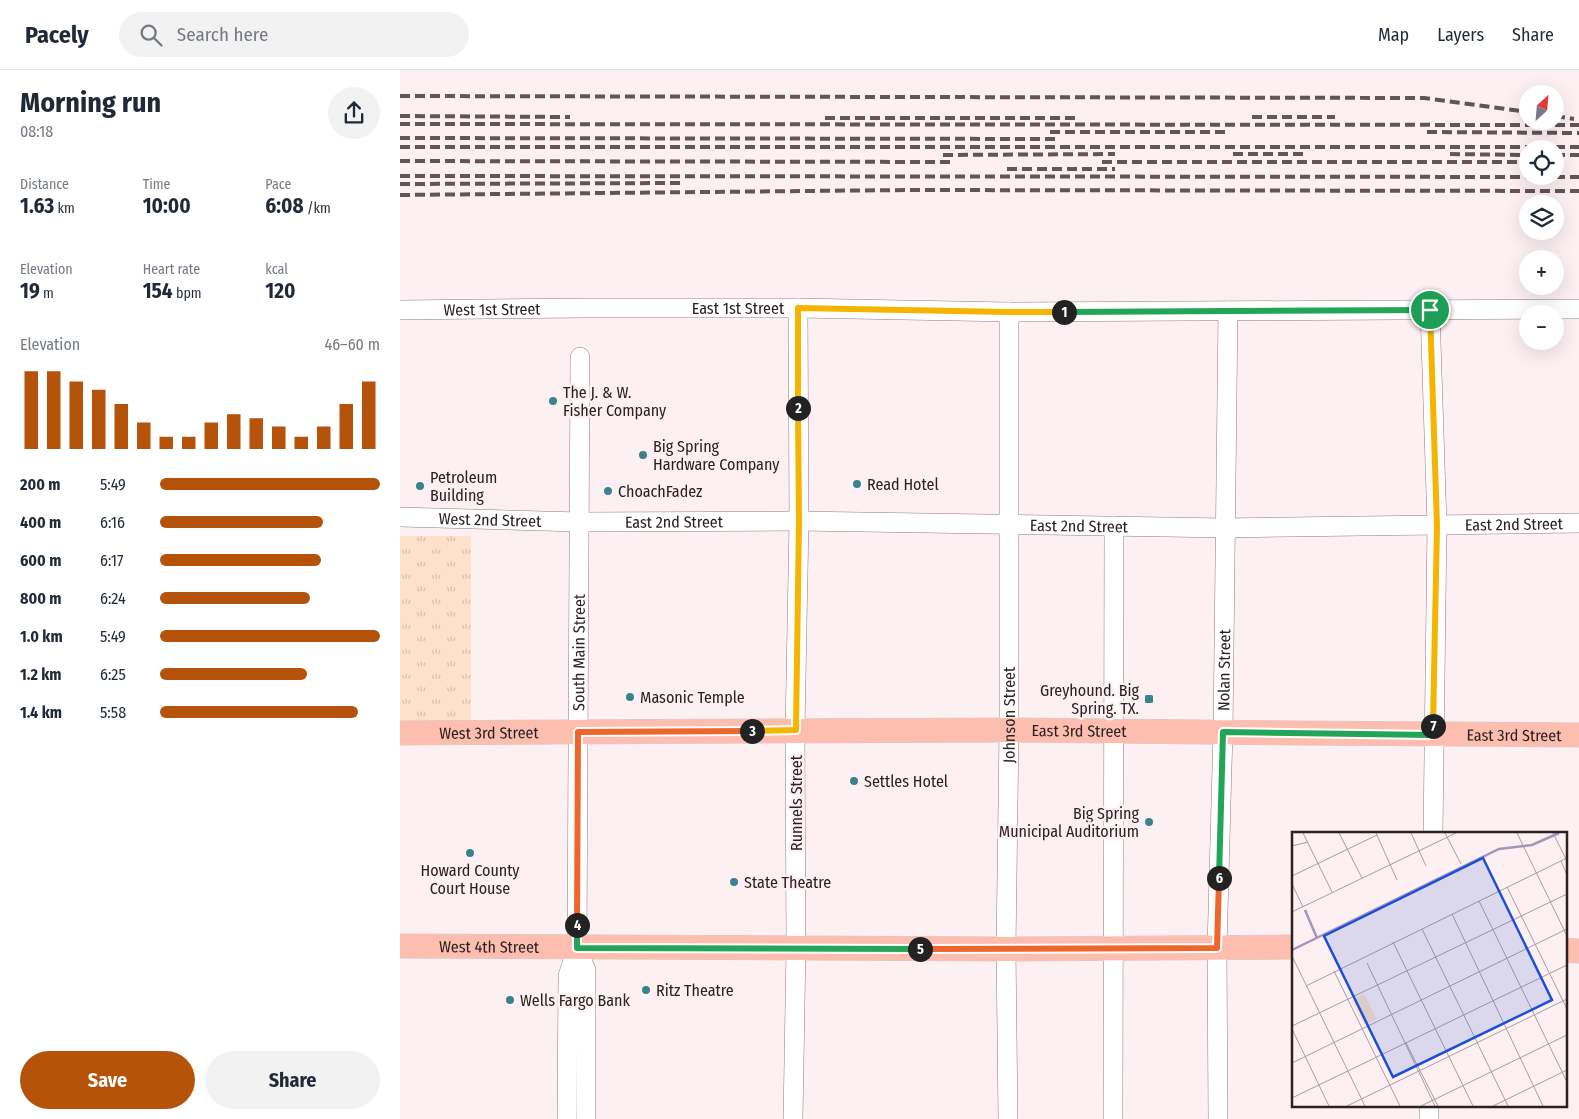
<!DOCTYPE html>
<html lang="en">
<head>
<meta charset="utf-8">
<style>
	:root { --surface:#fff; --page:#f2f2f3; --text:#1f2937; --muted:#747a83; --line:#e0e1e3; --accent:#b45309 }
	body { margin:0; font-family:"Fira Sans Condensed",sans-serif; background:var(--page); color:var(--text); height:100vh; display:flex; flex-direction:column; font-size:19px; white-space:nowrap }
	* { box-sizing:border-box; margin:0 }
	p { font-size:16px; color:var(--muted) }
	.icon { flex:none; width:28px; height:28px; fill:none; stroke:currentColor; stroke-width:2; stroke-linecap:round; stroke-linejoin:round }
	.map { position:relative; flex:1; overflow:hidden }
	.sheet { display:flex; flex-direction:column; background:var(--surface); width:400px }
	.sheet>* { flex:none }
	.needle { width:32px; rotate:26deg }
	.controls { position:absolute; left:1119px; top:15px; display:grid; gap:10px }
	.controls a { display:grid; place-items:center; width:45px; height:45px; border-radius:50%; background:var(--surface); box-shadow:0 5px 20px #0002; font-size:25px }
	.pin { position:absolute; display:grid; place-items:center; width:42px; height:42px; color:#fff; margin:-21px; border:2px solid #fff; border-radius:50%; box-shadow:0 1px 5px #0007 }
	.km { position:absolute; width:25px; height:25px; margin:-12px; border-radius:50%; background:#222; color:#fff; font-size:14px; line-height:25px; text-align:center }
	.round { display:grid; place-items:center; flex:none; width:52px; height:52px; border-radius:26px; background:var(--page) }
	.summary { display:flex; align-items:center; justify-content:space-between; height:85px; padding:0 20px }
	h1 { font-size:28px; font-weight:700; line-height:38px }
	.figures { display:grid; grid-template-columns:repeat(3,1fr); gap:8px; height:85px; padding:5px 20px }
	.figures div { display:grid; align-content:center }
	.figures b { font-size:21px; font-weight:700 }
	.figures small { font-size:14px; font-weight:400 }
	.figures p { font-size:14px }
	.chart { height:140px; padding:10px 20px }
	.chart p { display:flex; justify-content:space-between }
	.chart svg { width:100%; height:90px; margin-top:5px; stroke:var(--accent); stroke-width:6 }
	.action { display:flex; gap:10px; margin-top:auto; padding:10px 20px }
	.action a { flex:1; height:58px; border-radius:30px; background:var(--accent); color:#fff; font-size:20px; font-weight:700; line-height:58px; text-align:center }
	.action a+a { background:var(--page); color:var(--text) }
	ul { padding:0 20px; list-style:none; font-size:16px }
	li { display:grid; grid-template-columns:80px 60px 1fr; align-items:center; height:38px }
	li i { height:12px; border-radius:6px; background:var(--accent) }
	header { display:flex; align-items:center; gap:30px; box-sizing:border-box; height:70px; padding:0 25px; background:var(--surface); border-bottom:1px solid var(--line) }
	header strong { font-size:24px }
	nav { display:flex; gap:28px; margin-inline-start:auto; font-size:18px }
	.search { width:350px; height:45px; background:var(--page); display:flex; align-items:center; gap:12px; box-sizing:border-box; padding:0 18px; border-radius:28px; color:var(--muted); font-size:19px }
	main { display:flex; flex:1; min-height:0 }
	.map>svg:first-child { display:block }
	.park { fill:url(#park-tufts) }
	.lines { fill:none; stroke-linecap:round; stroke-linejoin:round }
	.minor-casing { stroke:#93787f; stroke-width:20 }
	.major-casing { stroke:#d0cece; stroke-width:25 }
	.minor { stroke:#fff; stroke-width:19 }
	.major { stroke:#fdbeaf; stroke-width:24 }
	.rail { stroke:#605557; stroke-width:4; stroke-dasharray:10 5; stroke-linecap:butt }
	.split-1-casing { stroke:#fff; stroke-width:10 }
	.split-2-casing { stroke:#fff; stroke-width:10 }
	.split-3-casing { stroke:#fff; stroke-width:10 }
	.split-4-casing { stroke:#fff; stroke-width:10 }
	.split-5-casing { stroke:#fff; stroke-width:10 }
	.split-6-casing { stroke:#fff; stroke-width:10 }
	.split-7-casing { stroke:#fff; stroke-width:10 }
	.split-8-casing { stroke:#fff; stroke-width:10 }
	.split-1 { stroke:#22a559; stroke-width:6 }
	.split-2 { stroke:#f5b400; stroke-width:6 }
	.split-3 { stroke:#f5b400; stroke-width:6 }
	.split-4 { stroke:#f0652b; stroke-width:6 }
	.split-5 { stroke:#22a559; stroke-width:6 }
	.split-6 { stroke:#f0652b; stroke-width:6 }
	.split-7 { stroke:#22a559; stroke-width:6 }
	.split-8 { stroke:#f5b400; stroke-width:6 }
	.poi-dot { fill:#3c828e; stroke:#fdf0f3; stroke-width:2 }
	.labels { text-anchor:middle; dominant-baseline:central; stroke-width:5; stroke-linejoin:round; paint-order:stroke }
	.street-label { font-size:16px; fill:#2b2022; stroke:#fdf0f3 }
	.poi-label { font-size:16px; fill:#2b2022; stroke:#fdf0f3; text-anchor:start }
	.inset-river { fill:none; stroke:#a397b9; stroke-width:2.5 }
	.inset-road { fill:none; stroke:#a99d9f; stroke-width:1 }
	.view { fill:#1d4ed8; fill-opacity:0.15; stroke:#1d4ed8; stroke-width:2.5 }
	.inset-edge { fill:none; stroke:#2b2022; stroke-width:2.5 }
</style>
</head>
<body>
<header>
<strong>Pacely</strong>
<div class="search"><svg class="icon" aria-label="search" viewBox="0 0 24 24"><circle cx="10" cy="10" r="6"/><path d="M15 15l6 6"/></svg>Search here</div>
<nav><a>Map</a><a>Layers</a><a>Share</a></nav>
</header>
<main>
<section class="sheet">
<div class="summary"><div><h1>Morning run</h1><p>08:18</p></div><a class="round"><svg class="icon" aria-label="share" viewBox="0 0 24 24"><path d="M12 15V3M7 8l5-5 5 5M5 13v7h14v-7"/></svg></a></div>
<div class="figures">
<div><p>Distance</p><b>1.63<small> km</small></b></div>
<div><p>Time</p><b>10:00</b></div>
<div><p>Pace</p><b>6:08<small> /km</small></b></div>
</div>
<div class="figures">
<div><p>Elevation</p><b>19<small> m</small></b></div>
<div><p>Heart rate</p><b>154<small> bpm</small></b></div>
<div><p>kcal</p><b>120</b></div>
</div>
<div class="chart"><p><span>Elevation</span>46–60 m</p>
<svg viewBox="0 0 160 44" preserveAspectRatio="none"><path d="M5 44V6M15 44V6M25 44V11M35 44V15M45 44V22M55 44V31M65 44V38M75 44V38M85 44V31M95 44V27M105 44V29M115 44V33M125 44V38M135 44V33M145 44V22M155 44V11"/></svg>
</div>
<ul>
<li><b>200 m</b>5:49<i style="width:100%"></i></li>
<li><b>400 m</b>6:16<i style="width:74%"></i></li>
<li><b>600 m</b>6:17<i style="width:73%"></i></li>
<li><b>800 m</b>6:24<i style="width:68%"></i></li>
<li><b>1.0 km</b>5:49<i style="width:100%"></i></li>
<li><b>1.2 km</b>6:25<i style="width:67%"></i></li>
<li><b>1.4 km</b>5:58<i style="width:90%"></i></li>
</ul>
<div class="action"><a>Save</a><a>Share</a></div>
</section>
<div class="map">
<svg width="1179" height="1049" viewBox="0 0 1179 1049">
	<defs>
		<pattern id="park-tufts" width="24" height="20" patternUnits="userSpaceOnUse" patternTransform="scale(1.25)"><rect width="24" height="20" fill="#fde1c8"/><path d="M3 7l-1-3M5 7V3M7 7l1-3M15 17l-1-3M17 17v-4M19 17l1-3" fill="none" stroke="#d9c1ac"/></pattern>
	</defs>
	<rect width="100%" height="100%" fill="#fdf0f3"/>
	<rect class="park" x="0" y="466" width="71" height="185"/>
	<g class="lines">
		<g class="minor-casing">
			<g id="minor">
				<path id="s1" d="M 0,240 L 185,238 L 398,238 L 609,242 L 1179,239"/>
				<polyline points="1030,241 1037,455 1033,763"/>
				<path id="s2" d="M 0,447 L 179,452 L 399,451 L 825,458 L 1179,453"/>
				<polyline points="177,878 186,900 186,1049"/>
				<path id="s3" d="M 167,1049 L 168,906 L 177,878 L 180,287"/>
				<polyline points="393,1049 396,878 395,660 399,451 398,238"/>
				<path id="s4" d="M 608,1049 L 606,879 L 609,660 L 609,242"/>
				<polyline points="713,1049 714,456"/>
				<path id="s5" d="M 818,1049 L 817,878 L 823,661 L 828,241"/>
				<polyline points="1029,1049 1029,1035"/>
			</g>
		</g>
		<g class="major-casing">
			<g id="major">
				<path id="s6" d="M 0,663 C 203,662 407,660 610,660 C 800,661 989,665 1179,665"/>
				<path id="s7" d="M 0,876 L 606,879 L 893,877"/>
				<polyline points="1165,880 1179,881"/>
			</g>
		</g>
		<use href="#minor" class="minor"/>
		<use href="#major" class="major"/>
		<g class="rail">
			<polyline points="0,26 1024,28 1128,42"/>
			<polyline points="0,46 170,47"/>
			<polyline points="1155,46 1174,49"/>
			<polyline points="852,47 935,47"/>
			<polyline points="425,48 675,48"/>
			<polyline points="0,54 1179,55"/>
			<polyline points="650,62 827,62"/>
			<polyline points="1027,62 1179,63"/>
			<polyline points="0,68 659,69"/>
			<polyline points="0,77 1179,77"/>
			<polyline points="833,84 903,84"/>
			<polyline points="1050,84 1128,85"/>
			<polyline points="543,85 715,84"/>
			<polyline points="1155,85 1179,85"/>
			<polyline points="0,91 555,92"/>
			<polyline points="702,92 1125,92"/>
			<polyline points="607,99 715,99"/>
			<polyline points="0,106 1179,107"/>
			<polyline points="0,114 282,113"/>
			<polyline points="0,125 508,120 1179,121"/>
		</g>
	</g>
	<g class="lines">
		<g class="split-1-casing">
			<polyline id="split-1" points="664,242 1030,240"/>
		</g>
		<g class="split-2-casing">
			<polyline id="split-2" points="398,338 398,238 608,242 664,242"/>
		</g>
		<g class="split-3-casing">
			<polyline id="split-3" points="352,661 396,660 399,451 398,338"/>
		</g>
		<g class="split-4-casing">
			<polyline id="split-4" points="177,855 178,662 352,661"/>
		</g>
		<g class="split-5-casing">
			<polyline id="split-5" points="177,855 177,878 520,879"/>
		</g>
		<g class="split-6-casing">
			<polyline id="split-6" points="520,879 817,878 819,808"/>
		</g>
		<g class="split-7-casing">
			<polyline id="split-7" points="819,808 823,662 1033,665 1033,656"/>
		</g>
		<g class="split-8-casing">
			<polyline id="split-8" points="1030,240 1037,456 1033,656"/>
		</g>
		<use href="#split-1" class="split-1"/>
		<use href="#split-2" class="split-2"/>
		<use href="#split-3" class="split-3"/>
		<use href="#split-4" class="split-4"/>
		<use href="#split-5" class="split-5"/>
		<use href="#split-6" class="split-6"/>
		<use href="#split-7" class="split-7"/>
		<use href="#split-8" class="split-8"/>
	</g>
	<g class="poi-dot">
		<circle cx="153" cy="331" r="5"/>
		<circle cx="243" cy="385" r="5"/>
		<circle cx="457" cy="414" r="5"/>
		<circle cx="20" cy="416" r="5"/>
		<circle cx="208" cy="421" r="5"/>
		<circle cx="230" cy="627" r="5"/>
		<rect x="744" y="624" width="10" height="10" rx="2.5"/>
		<circle cx="454" cy="711" r="5"/>
		<circle cx="749" cy="752" r="5"/>
		<circle cx="70" cy="783" r="5"/>
		<circle cx="334" cy="812" r="5"/>
		<circle cx="246" cy="920" r="5"/>
		<circle cx="110" cy="930" r="5"/>
	</g>
	<g class="labels">
		<g class="street-label">
			<text stroke="none"><textPath href="#s1" startOffset="338">East 1st Street</textPath></text>
			<text stroke="none"><textPath href="#s1" startOffset="92">West 1st Street</textPath></text>
			<text stroke="none"><textPath href="#s2" startOffset="90">West 2nd Street</textPath></text>
			<text stroke="none"><textPath href="#s2" startOffset="274">East 2nd Street</textPath></text>
			<text stroke="none"><textPath href="#s2" startOffset="1114">East 2nd Street</textPath></text>
			<text stroke="none"><textPath href="#s2" startOffset="679">East 2nd Street</textPath></text>
			<text stroke="none"><textPath href="#s3" startOffset="468">South Main Street</textPath></text>
			<text stroke="none"><textPath href="#s5" startOffset="449">Nolan Street</textPath></text>
			<text stroke="none"><textPath href="#s4" startOffset="404">Johnson Street</textPath></text>
			<text stroke="none"><textPath href="#s6" startOffset="679">East 3rd Street</textPath></text>
			<text stroke="none"><textPath href="#s6" startOffset="89">West 3rd Street</textPath></text>
			<text stroke="none"><textPath href="#s6" startOffset="1114">East 3rd Street</textPath></text>
			<text transform="translate(396 733) rotate(-90)">Runnels Street</text>
			<text stroke="none"><textPath href="#s7" startOffset="89">West 4th Street</textPath></text>
		</g>
		<g class="poi-label">
			<text x="163" y="322">The J. &amp; W.<tspan x="163" dy="18">Fisher Company</tspan></text>
			<text x="253" y="376">Big Spring<tspan x="253" dy="18">Hardware Company</tspan></text>
			<text x="30" y="407">Petroleum<tspan x="30" dy="18">Building</tspan></text>
			<text x="467" y="414">Read Hotel</text>
			<text x="218" y="421">ChoachFadez</text>
			<text x="739" y="620" text-anchor="end">Greyhound. Big<tspan x="739" dy="18">Spring. TX.</tspan></text>
			<text x="240" y="627">Masonic Temple</text>
			<text x="464" y="711">Settles Hotel</text>
			<text x="739" y="743" text-anchor="end">Big Spring<tspan x="739" dy="18">Municipal Auditorium</tspan></text>
			<text x="70" y="800" text-anchor="middle">Howard County<tspan x="70" dy="18">Court House</tspan></text>
			<text x="344" y="812">State Theatre</text>
			<text x="256" y="920">Ritz Theatre</text>
			<text x="120" y="930">Wells Fargo Bank</text>
		</g>
	</g>
	<g transform="translate(892 762)">
		<rect width="275" height="275" fill="#fdf0f3"/>
		<path d="M 72,162 L 85,187 L 72,193 L 59,169 Z" fill="#fde1c8"/>
		<path class="inset-river" d="M 13,78 L 25,106M 0,118 L 207,17 L 240,13 L 267,1"/>
		<path class="inset-road" d="M 11,1 L 40,60M 47,1 L 70,46M 84,1 L 105,48M 119,1 L 134,34M 153,1 L 169,32M 225,1 L 275,104M 261,1 L 275,29M 0,14 L 16,10M 269,29 L 275,43M 0,44 L 85,3M 0,52 L 11,75M 215,55 L 275,177M 187,69 L 275,250M 0,80 L 164,1M 160,82 L 251,274M 130,97 L 216,274M 101,110 L 181,274M 0,124 L 73,274M 75,131 L 143,274M 42,139 L 108,274M 14,154 L 275,26M 0,194 L 275,62M 0,197 L 37,274M 114,211 L 146,274M 0,231 L 275,97M 0,266 L 275,133M 55,274 L 275,167M 129,274 L 275,203M 201,274 L 275,238"/>
		<path class="view" d="M 191,26 L 260,168 L 101,245 L 32,104 Z"/>
		<rect width="275" height="275" class="inset-edge"/>
	</g>
</svg>
<div class="controls">
<a><svg class="needle" viewBox="-14 -14 28 28"><path d="M0-13l5 13h-10z" fill="#e53935"/><path d="M0 13l5-13h-10z" fill="#747a83"/></svg></a>
<a><svg class="icon" aria-label="locate" viewBox="0 0 24 24"><circle cx="12" cy="12" r="6"/><path d="M12 2v4M12 18v4M2 12h4M18 12h4"/></svg></a>
<a><svg class="icon" aria-label="layers" viewBox="0 0 24 24"><path d="M12 4l9 5-9 5-9-5zM3 14l9 5 9-5"/></svg></a>
<a>+</a>
<a>−</a>
</div>
<div class="pin" style="left:1030px;top:240px;background:#1e9e55"><svg class="icon" aria-label="arrive" viewBox="0 0 24 24"><path d="M6 21V4h12l-3 4 3 4H6"/></svg></div>
<b class="km" style="left:664px;top:242px">1</b>
<b class="km" style="left:398px;top:338px">2</b>
<b class="km" style="left:352px;top:661px">3</b>
<b class="km" style="left:177px;top:855px">4</b>
<b class="km" style="left:520px;top:879px">5</b>
<b class="km" style="left:819px;top:808px">6</b>
<b class="km" style="left:1033px;top:656px">7</b>
</div>
</main>
</body>
</html>
